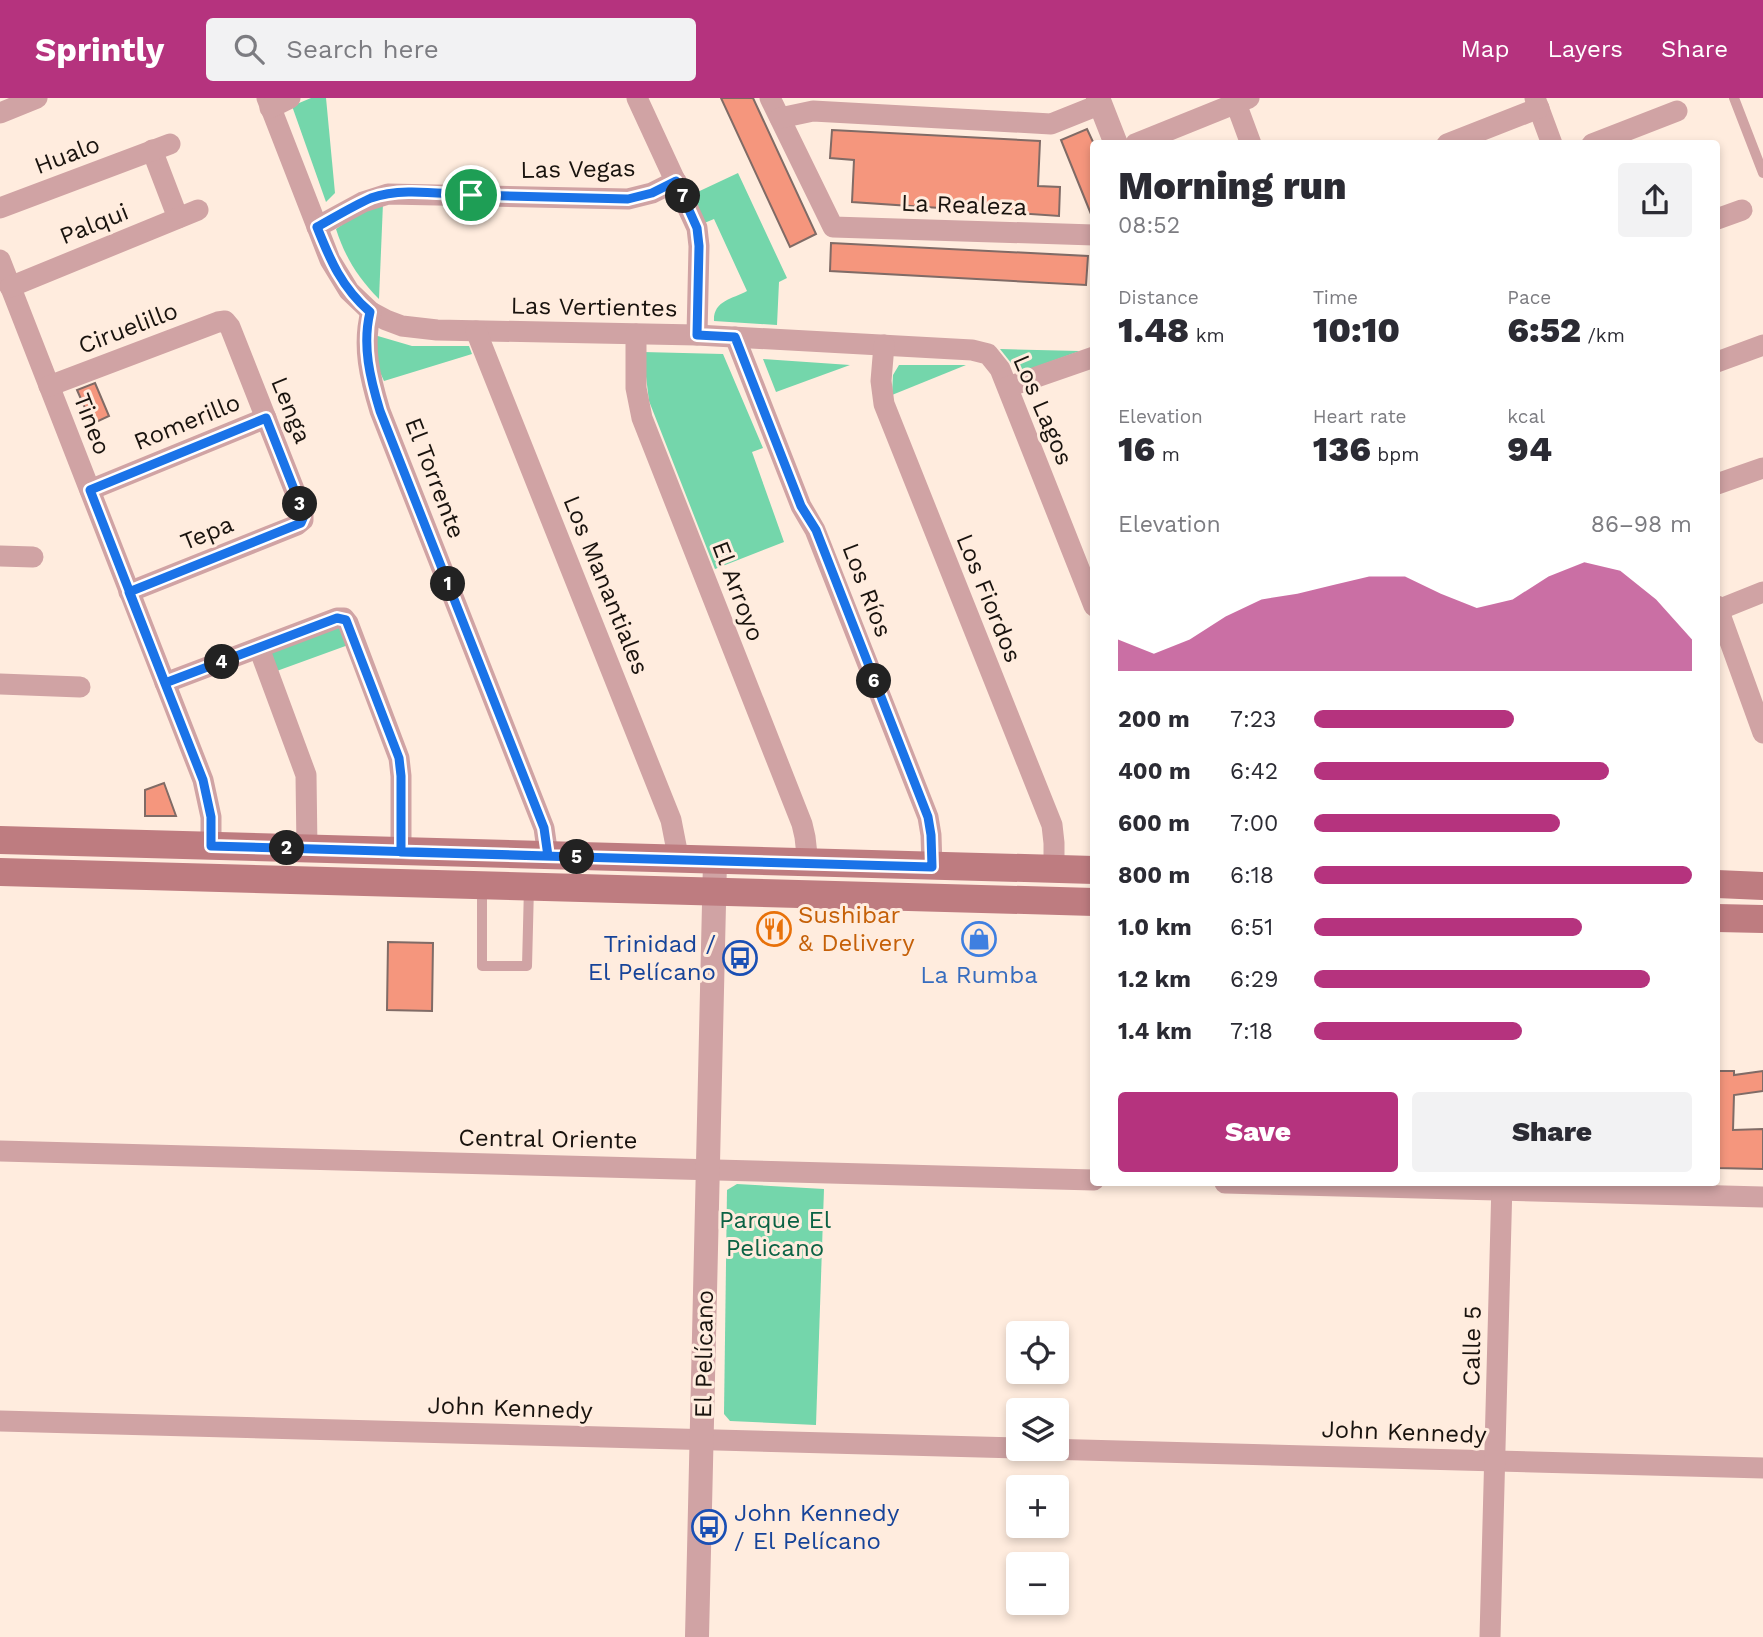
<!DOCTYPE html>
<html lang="en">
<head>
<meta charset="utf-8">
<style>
	:root { --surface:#fff; --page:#f2f2f3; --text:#2b2b33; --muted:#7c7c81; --accent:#b5337e }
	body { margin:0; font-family:"Work Sans",sans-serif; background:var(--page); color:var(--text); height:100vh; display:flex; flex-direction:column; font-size:26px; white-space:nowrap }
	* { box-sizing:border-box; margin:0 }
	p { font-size:23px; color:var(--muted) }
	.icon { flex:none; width:38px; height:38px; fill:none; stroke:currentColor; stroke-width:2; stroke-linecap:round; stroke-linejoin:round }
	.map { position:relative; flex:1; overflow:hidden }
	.panel { position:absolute; left:1090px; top:42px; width:630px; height:1046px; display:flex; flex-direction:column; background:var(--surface); border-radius:7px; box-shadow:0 4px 10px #0003 }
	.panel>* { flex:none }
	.tools { position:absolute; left:1006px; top:1223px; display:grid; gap:14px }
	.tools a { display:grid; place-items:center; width:63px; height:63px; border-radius:7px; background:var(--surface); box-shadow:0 4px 10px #0003; font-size:35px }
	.pin { position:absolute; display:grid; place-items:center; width:60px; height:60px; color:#fff; margin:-30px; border:4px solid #fff; border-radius:50%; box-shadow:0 2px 7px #0007 }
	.km { position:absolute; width:35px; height:35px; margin:-18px; border-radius:50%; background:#222; color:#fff; font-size:19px; line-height:35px; text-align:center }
	.round { display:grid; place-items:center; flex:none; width:74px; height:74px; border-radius:7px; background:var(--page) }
	.head { display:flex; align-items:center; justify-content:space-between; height:119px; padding:0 28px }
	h1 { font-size:38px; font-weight:800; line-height:52px }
	.stats { display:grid; grid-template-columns:repeat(3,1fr); gap:10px; height:119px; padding:7px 28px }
	.stats div { display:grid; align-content:center }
	.stats b { font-size:35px; font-weight:800 }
	.stats small { font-size:19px; font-weight:400 }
	.stats p { font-size:19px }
	.chart { height:196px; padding:14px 28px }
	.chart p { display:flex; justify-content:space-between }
	.chart svg { width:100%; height:126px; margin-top:7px; fill:var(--accent); opacity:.7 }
	.button { display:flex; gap:14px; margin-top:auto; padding:14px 28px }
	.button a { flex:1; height:80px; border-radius:7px; background:var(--accent); color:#fff; font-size:28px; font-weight:800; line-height:80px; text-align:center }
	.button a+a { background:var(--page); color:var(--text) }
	ul { padding:0 28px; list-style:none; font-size:23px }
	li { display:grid; grid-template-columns:112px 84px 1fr; align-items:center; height:52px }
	li i { height:18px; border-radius:9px; background:var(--accent) }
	header { display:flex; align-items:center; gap:42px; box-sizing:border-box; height:98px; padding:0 35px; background:var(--accent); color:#fff }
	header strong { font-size:33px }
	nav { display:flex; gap:38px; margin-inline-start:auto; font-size:24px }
	.search { width:490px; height:63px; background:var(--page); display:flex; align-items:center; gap:18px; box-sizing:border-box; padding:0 24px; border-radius:7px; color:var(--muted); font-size:26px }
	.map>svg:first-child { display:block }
	.green { fill:#74d6ab }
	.building { fill:#f5967d; stroke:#806b66; stroke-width:2 }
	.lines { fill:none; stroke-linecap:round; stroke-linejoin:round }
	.service { stroke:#d0a3a4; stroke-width:10 }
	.minor { stroke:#d0a3a4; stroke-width:21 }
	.tertiary { stroke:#d0a3a4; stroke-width:24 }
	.secondary { stroke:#be7c80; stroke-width:28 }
	.route-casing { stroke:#fff; stroke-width:14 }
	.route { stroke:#1a73e8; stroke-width:9 }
	.labels { text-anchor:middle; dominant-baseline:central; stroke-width:6; stroke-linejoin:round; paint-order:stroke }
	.street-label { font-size:24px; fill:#19130e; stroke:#ffecde }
	.food-label { font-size:24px; fill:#c56008; stroke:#ffecde; text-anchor:start }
	.transit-label { font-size:24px; fill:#164399; stroke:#ffecde; text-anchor:end }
	.shop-label { font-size:24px; fill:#366cbe; stroke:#ffecde }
	.park-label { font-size:24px; fill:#0b6244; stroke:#ffecde }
</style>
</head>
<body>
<header>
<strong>Sprintly</strong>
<div class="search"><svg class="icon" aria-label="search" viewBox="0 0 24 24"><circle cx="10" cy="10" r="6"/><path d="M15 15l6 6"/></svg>Search here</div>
<nav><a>Map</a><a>Layers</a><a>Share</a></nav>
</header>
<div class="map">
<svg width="1763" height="1539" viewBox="0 0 1763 1539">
	<rect width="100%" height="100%" fill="#ffecde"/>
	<g class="green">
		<polygon points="311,0 326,0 335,95 326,104 292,8"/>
		<path d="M 738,75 L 787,180 L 779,184 L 777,227 L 714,223 C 713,203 732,201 747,193 L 714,121 L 702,126 L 689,98 Z"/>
		<path d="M 383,105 L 379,201 C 358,180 345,159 336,131 L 359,115 Z"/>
		<polygon points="371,236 412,248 469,248 472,256 384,283 374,261"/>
		<polygon points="1000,251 1080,253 1019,275"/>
		<polygon points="643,254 723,256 763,350 752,354 784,444 715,471 649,303"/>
		<polygon points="763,261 850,267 776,294"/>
		<polygon points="899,267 966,267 892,297 893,277"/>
		<polygon points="335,526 343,530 351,546 274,574 268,556"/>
		<polygon points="737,1086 824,1091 816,1327 730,1323 724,1316 727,1092"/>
	</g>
	<g class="building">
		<polygon points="721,0 753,0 816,136 790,149"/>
		<polygon points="1087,31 1094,46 1093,121 1061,42"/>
		<polygon points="832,32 1040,43 1038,88 1060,89 1059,118 852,104 854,62 830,60"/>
		<polygon points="831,145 1088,158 1086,187 830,173"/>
		<polygon points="95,285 109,318 92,326 77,292"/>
		<polygon points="164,685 176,718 145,718 145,692"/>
		<polygon points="388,844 433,845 432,913 387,912"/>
		<polygon points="1717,973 1734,973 1734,977 1763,973 1763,993 1734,997 1733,1032 1763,1031 1763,1071 1717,1070"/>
	</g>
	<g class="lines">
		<g class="service">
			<polyline points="1734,0 1763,75"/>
			<polyline points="482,788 482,868 527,868 529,789"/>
		</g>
		<g class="minor">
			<polyline points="267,0 330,162 349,193 371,214 386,222 402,228 437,232 697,237 972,252 988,256 1000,271 1094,508"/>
			<polyline points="637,0 697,130 699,148 697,237"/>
			<polyline points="770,0 833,129 1094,137"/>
			<polyline points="1234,0 1251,46"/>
			<polyline points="1535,0 1552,46"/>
			<polyline points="270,10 290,0"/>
			<polyline points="0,15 37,0"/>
			<polyline points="780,20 813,13 1051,26 1101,6"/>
			<polyline points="1135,46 1249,0"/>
			<polyline points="1447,46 1539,10"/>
			<polyline points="1592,46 1677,13"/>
			<polyline points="152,52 178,120"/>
			<polyline points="0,110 170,46"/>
			<polyline points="1717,121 1742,112"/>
			<polyline points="317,129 363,104 388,96 628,101 652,95 676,83"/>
			<polyline points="0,162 203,682 211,719 211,748"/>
			<polyline points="10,189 198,112"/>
			<path d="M 371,214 C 362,248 370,280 380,313 L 544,730 L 548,758"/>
			<polyline points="476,233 671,722 679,763"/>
			<polyline points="636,236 636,290 642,320 802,726 805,739 808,766"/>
			<polyline points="735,239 801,408 815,432 928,719 931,737 932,769"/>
			<polyline points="884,247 881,283 884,306 1052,727 1054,745 1054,771"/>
			<polyline points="1717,264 1763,247"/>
			<polyline points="49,288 218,224 225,223 230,229 303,414 303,422 297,427 129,494"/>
			<polyline points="1008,289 1094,259"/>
			<polyline points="1717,386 1763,370"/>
			<polyline points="90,392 266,320"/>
			<polyline points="0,458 33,459"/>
			<polyline points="1717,508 1763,635"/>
			<polyline points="1718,512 1763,494"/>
			<polyline points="259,550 306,677 307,751"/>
			<polyline points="165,585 337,520 344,520 348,525 399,660 401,678 401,754"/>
			<polyline points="0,586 80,589"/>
			<polyline points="0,1053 1094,1082"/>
			<polyline points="1225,1085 1763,1099"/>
			<polyline points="0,1323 1018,1350"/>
			<polyline points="1044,1351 1763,1370"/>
			<polyline points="1490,1539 1502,1085"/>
		</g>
		<g class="tertiary">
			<polyline points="1098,0 1116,46"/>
			<polyline points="697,1539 715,763"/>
		</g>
		<g class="secondary">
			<polyline points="0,742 1094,772"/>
			<polyline points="0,774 1094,804"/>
			<polyline points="1717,786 1763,788"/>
			<polyline points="1717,820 1763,821"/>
		</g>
	</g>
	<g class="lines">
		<g class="route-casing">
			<path id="route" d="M 471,97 C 440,96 401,89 371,100 C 353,108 335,119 317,129 C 330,162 342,190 370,214 C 362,248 370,280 380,313 L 544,730 L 548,758 C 435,755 323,751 211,748 L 211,719 L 203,682 L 129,494 L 301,425 L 304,418 L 303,414 L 266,320 L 90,392 L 165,585 L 337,520 L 346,522 L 399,660 L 401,678 L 401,754 L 932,769 L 931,737 L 928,719 L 816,432 L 801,408 L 735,239 L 697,237 L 699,148 L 697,130 L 676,83 L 652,95 L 628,101 L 471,97"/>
		</g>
		<use href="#route" class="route"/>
	</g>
	<defs>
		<g id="restaurant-ring" transform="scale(1.75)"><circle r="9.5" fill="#ffecde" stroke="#e8710a" stroke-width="1.5"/><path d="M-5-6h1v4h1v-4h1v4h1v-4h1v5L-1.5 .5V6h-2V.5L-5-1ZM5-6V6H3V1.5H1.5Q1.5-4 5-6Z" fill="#e8710a"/></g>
		<g id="shop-ring" transform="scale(1.75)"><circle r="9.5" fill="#ffecde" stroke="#3f7fe0" stroke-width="1.5"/><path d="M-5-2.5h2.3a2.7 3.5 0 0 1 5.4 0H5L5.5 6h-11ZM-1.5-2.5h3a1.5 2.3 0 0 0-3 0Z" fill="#3f7fe0"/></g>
		<g id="bus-ring" transform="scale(1.75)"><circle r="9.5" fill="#ffecde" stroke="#1a4fb4" stroke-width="1.5"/><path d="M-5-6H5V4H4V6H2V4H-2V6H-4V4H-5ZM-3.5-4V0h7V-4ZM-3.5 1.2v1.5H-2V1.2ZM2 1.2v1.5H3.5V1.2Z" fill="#1a4fb4"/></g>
	</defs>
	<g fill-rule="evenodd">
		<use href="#restaurant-ring" x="774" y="831"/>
		<use href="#shop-ring" x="979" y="841"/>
		<use href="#bus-ring" x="740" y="860"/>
		<use href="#bus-ring" x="709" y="1429"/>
	</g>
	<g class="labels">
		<g class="street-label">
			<text transform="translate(67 57) rotate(-21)">Hualo</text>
			<text transform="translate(578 71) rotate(-1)">Las Vegas</text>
			<text transform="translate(964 107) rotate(2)">La Realeza</text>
			<text transform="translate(94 126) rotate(-22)">Palqui</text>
			<text transform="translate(594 209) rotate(1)">Las Vertientes</text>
			<text transform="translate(128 230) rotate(-21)">Ciruelillo</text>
			<text transform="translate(291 312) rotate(68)">Lenga</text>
			<text transform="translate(1043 312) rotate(67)">Los Lagos</text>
			<text transform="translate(187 324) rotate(-22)">Romerillo</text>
			<text transform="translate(92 326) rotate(69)">Tineo</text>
			<text transform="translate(435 380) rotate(69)">El Torrente</text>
			<text transform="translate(207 435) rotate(-22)">Tepa</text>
			<text transform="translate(606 487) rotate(68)">Los Manantiales</text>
			<text transform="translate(867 492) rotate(69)">Los Ríos</text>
			<text transform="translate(738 493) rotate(69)">El Arroyo</text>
			<text transform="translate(989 500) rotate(68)">Los Fiordos</text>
			<text transform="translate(548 1041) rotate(1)">Central Oriente</text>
			<text transform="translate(1472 1248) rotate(-89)">Calle 5</text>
			<text transform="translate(704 1256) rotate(-89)">El Pelícano</text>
			<text transform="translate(510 1310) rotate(2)">John Kennedy</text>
			<text transform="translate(1404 1334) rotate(2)">John Kennedy</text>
		</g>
		<g class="food-label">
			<text x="798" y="817">Sushibar<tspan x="798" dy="28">&amp; Delivery</tspan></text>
		</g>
		<g class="transit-label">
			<text x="716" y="846">Trinidad /<tspan x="716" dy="28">El Pelícano</tspan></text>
			<text x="734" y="1415" text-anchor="start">John Kennedy<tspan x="734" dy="28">/ El Pelícano</tspan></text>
		</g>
		<g class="shop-label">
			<text x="979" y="877">La Rumba</text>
		</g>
		<g class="park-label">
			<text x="775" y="1122">Parque El<tspan x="775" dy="28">Pelicano</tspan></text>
		</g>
	</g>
</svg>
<div class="tools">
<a><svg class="icon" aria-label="locate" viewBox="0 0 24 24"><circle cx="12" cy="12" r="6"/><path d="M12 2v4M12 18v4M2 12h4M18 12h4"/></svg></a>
<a><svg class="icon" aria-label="layers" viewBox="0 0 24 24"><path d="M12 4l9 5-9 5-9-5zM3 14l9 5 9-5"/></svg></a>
<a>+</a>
<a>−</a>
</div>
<div class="pin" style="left:471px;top:97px;background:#1e9e55"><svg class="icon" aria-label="arrive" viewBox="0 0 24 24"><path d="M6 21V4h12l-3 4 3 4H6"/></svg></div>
<b class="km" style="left:448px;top:486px">1</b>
<b class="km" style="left:287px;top:750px">2</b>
<b class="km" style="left:300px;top:406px">3</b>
<b class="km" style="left:222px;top:564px">4</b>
<b class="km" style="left:577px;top:759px">5</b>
<b class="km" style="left:874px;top:583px">6</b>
<b class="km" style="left:683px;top:98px">7</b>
<section class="panel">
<div class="head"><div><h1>Morning run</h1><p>08:52</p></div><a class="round"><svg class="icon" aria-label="share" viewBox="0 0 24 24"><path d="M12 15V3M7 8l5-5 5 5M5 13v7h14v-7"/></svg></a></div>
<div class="stats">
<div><p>Distance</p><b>1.48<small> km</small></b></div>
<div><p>Time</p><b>10:10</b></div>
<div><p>Pace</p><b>6:52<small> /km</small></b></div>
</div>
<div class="stats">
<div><p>Elevation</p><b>16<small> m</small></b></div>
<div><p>Heart rate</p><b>136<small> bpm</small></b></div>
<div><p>kcal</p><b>94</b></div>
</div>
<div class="chart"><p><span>Elevation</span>86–98 m</p>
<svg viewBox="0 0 160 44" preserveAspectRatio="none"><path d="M0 44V33L10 38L20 33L30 25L40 19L50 17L60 14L70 11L80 11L90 17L100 22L110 19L120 11L130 6L140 9L150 19L160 33V44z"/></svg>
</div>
<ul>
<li><b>200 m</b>7:23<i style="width:53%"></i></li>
<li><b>400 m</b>6:42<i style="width:78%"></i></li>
<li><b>600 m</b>7:00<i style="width:65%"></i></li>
<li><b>800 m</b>6:18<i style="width:100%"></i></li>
<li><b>1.0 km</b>6:51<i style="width:71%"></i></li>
<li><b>1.2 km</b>6:29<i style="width:89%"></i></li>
<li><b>1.4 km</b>7:18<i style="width:55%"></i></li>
</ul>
<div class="button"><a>Save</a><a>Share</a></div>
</section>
</div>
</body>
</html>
